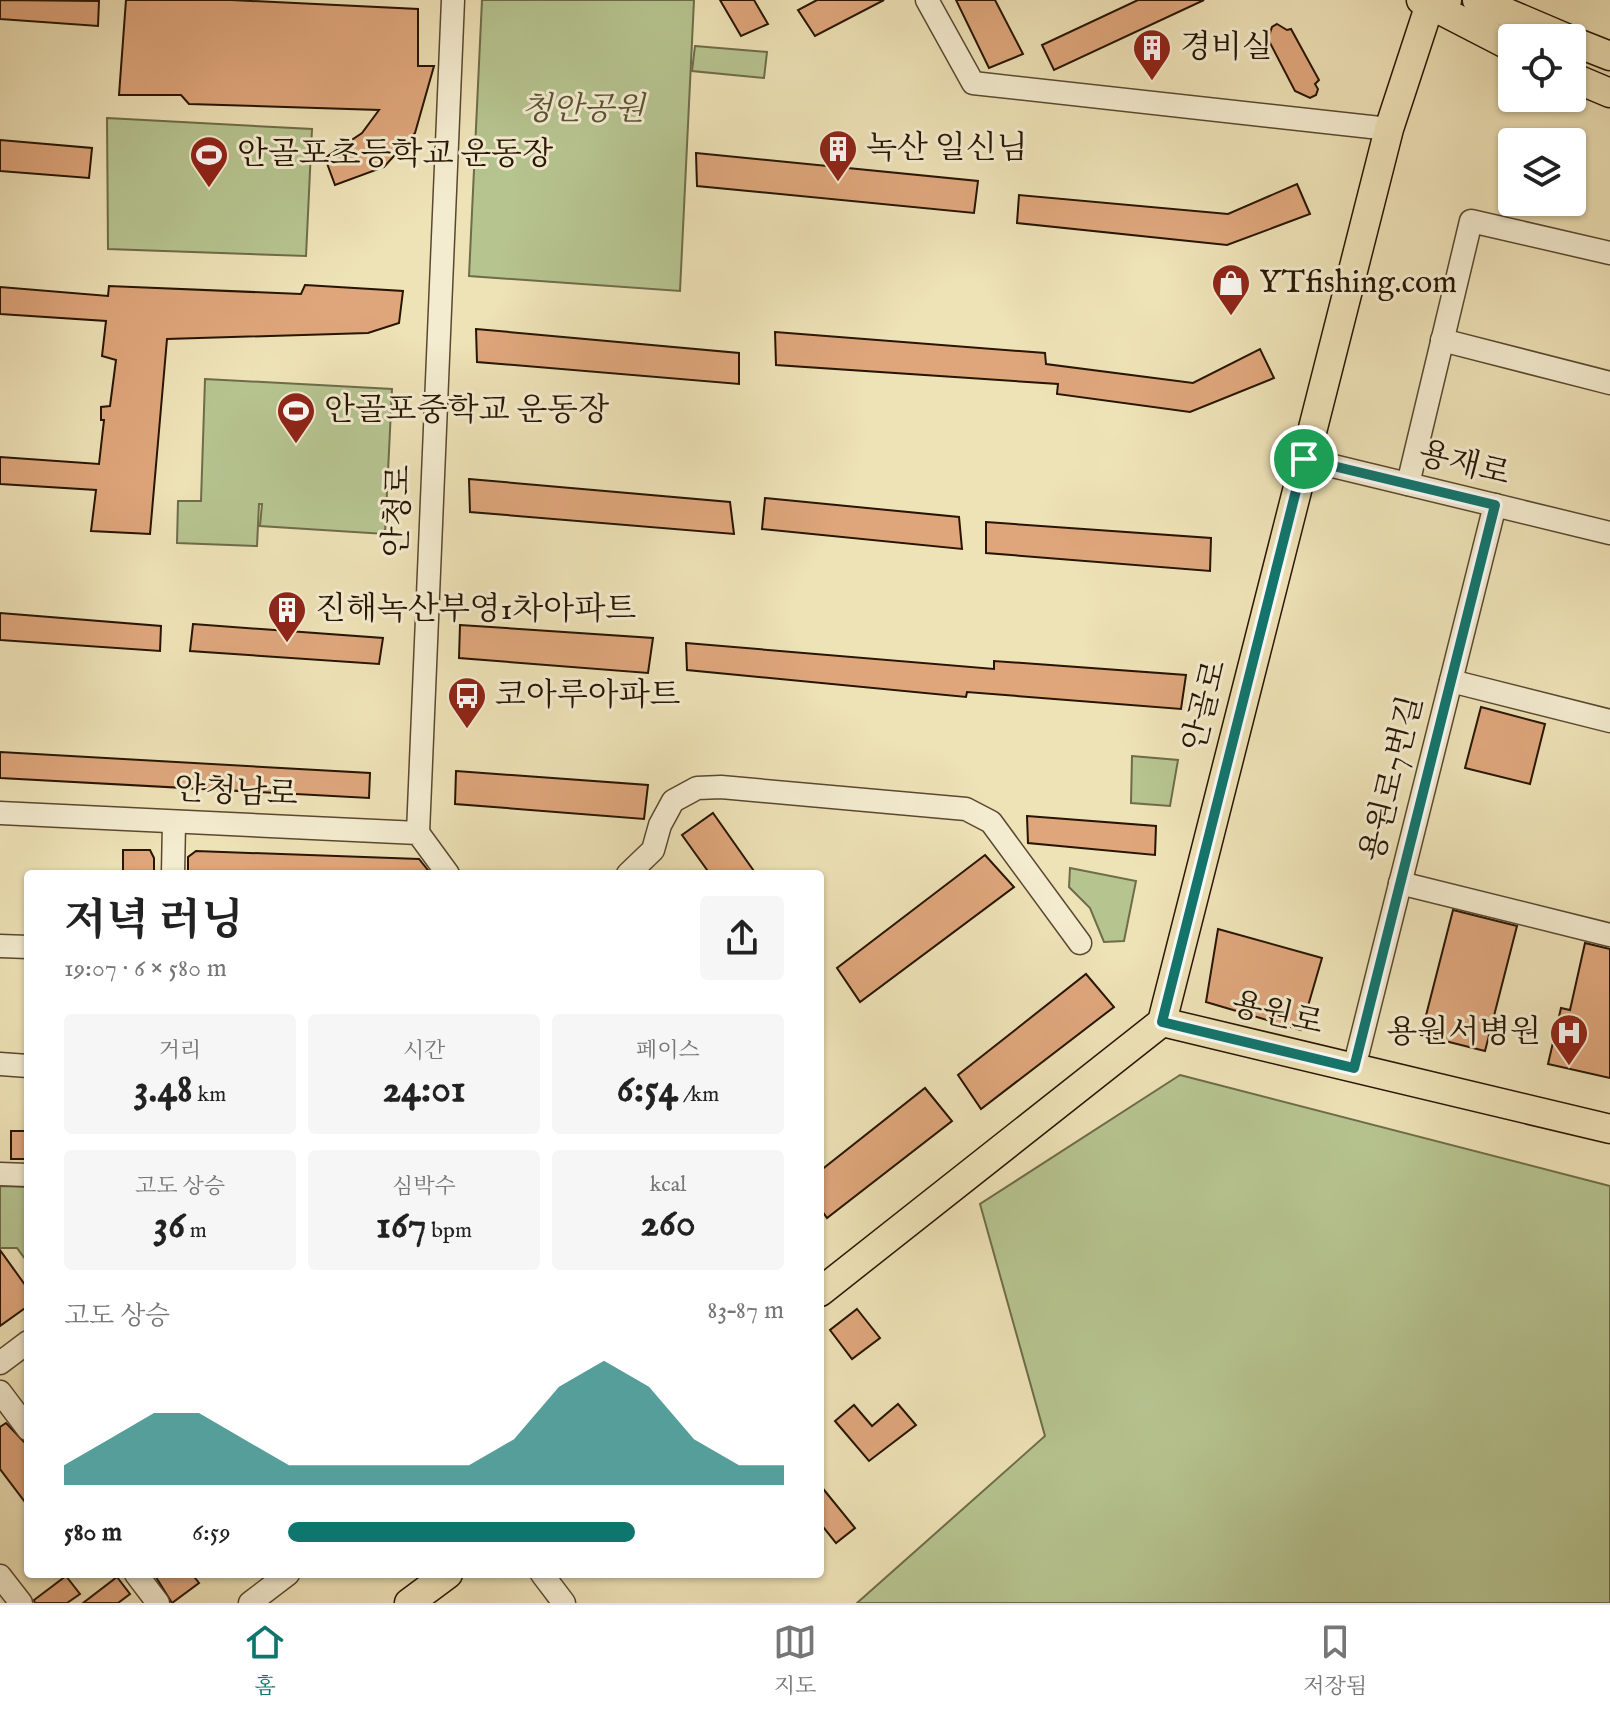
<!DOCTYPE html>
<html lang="ko">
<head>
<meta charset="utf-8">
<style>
	:root { --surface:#fff; --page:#f6f6f6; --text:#222; --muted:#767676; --line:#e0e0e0; --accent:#0f766e }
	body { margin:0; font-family:"IM FELL English","Noto Serif KR",serif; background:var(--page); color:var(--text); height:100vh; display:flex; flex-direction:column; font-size:30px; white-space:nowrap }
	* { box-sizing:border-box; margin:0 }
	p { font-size:26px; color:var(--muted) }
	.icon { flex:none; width:44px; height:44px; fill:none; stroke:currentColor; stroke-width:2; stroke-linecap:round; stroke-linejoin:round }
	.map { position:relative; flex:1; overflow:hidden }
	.panel { position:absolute; left:24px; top:870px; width:800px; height:708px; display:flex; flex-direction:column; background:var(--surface); border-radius:8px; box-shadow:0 2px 6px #0004 }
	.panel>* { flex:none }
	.controls { position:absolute; left:1498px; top:24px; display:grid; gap:16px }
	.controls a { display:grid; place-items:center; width:88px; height:88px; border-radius:8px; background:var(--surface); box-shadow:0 2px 6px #0004; font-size:40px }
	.pin { position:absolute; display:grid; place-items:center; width:68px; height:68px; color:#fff; margin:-34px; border:4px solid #fff; border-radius:50%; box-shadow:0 2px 8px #0007 }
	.round { display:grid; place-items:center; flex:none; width:84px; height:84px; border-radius:8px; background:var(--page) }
	.headline { display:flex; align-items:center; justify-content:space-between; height:136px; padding:0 40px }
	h1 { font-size:44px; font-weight:700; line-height:60px }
	.metrics { display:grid; grid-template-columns:repeat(3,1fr); gap:12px; height:136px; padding:8px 40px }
	.metrics div { display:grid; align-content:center; border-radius:8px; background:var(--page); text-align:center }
	.metrics b { font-size:40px; font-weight:700 }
	.metrics small { font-size:22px; font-weight:400 }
	.metrics p { font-size:22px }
	.chart { height:224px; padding:16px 40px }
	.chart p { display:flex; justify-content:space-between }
	.chart svg { width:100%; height:144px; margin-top:8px; fill:var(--accent); opacity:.7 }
	ul { padding:0 40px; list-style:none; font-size:26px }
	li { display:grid; grid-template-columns:128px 96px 1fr; align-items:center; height:60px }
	li i { height:20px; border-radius:10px; background:var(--accent) }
	.dock { display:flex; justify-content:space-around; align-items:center; height:112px; border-top:2px solid var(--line); background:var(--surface); font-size:22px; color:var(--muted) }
	.dock a { display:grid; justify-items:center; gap:4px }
	.dock .current { color:var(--accent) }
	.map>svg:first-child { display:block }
	.green { fill:#b6c490; stroke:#6e6c49; stroke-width:2 }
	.building { fill:#dfa67c; stroke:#271502; stroke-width:2 }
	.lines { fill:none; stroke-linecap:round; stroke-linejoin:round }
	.minor-casing { stroke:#59482f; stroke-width:25 }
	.major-casing { stroke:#271502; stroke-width:31 }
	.minor { stroke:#f4ecd0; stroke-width:22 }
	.major { stroke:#eee2b7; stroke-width:28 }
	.route-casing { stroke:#fff; stroke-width:16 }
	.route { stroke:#0f766e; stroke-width:10 }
	.labels { text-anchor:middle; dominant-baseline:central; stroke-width:6; stroke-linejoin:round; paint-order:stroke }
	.poi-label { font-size:32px; fill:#271502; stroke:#f4ecd0; text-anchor:start }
	.park-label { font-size:32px; font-style:italic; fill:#595234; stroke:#f4ecd0 }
	.street-label { font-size:32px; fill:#271502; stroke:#f4ecd0 }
</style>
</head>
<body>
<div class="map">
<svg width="1610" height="1603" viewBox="0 0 1610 1603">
	<rect width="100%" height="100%" fill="#eee2b7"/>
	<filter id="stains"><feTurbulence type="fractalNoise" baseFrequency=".0025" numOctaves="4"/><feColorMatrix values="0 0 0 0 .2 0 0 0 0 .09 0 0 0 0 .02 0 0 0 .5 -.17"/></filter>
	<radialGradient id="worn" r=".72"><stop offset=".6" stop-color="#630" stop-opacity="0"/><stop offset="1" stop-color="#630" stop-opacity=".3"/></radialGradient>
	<g class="green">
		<polygon points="482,0 694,0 680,291 469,276"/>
		<polygon points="695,46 767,52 764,78 692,71"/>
		<polygon points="107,118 312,129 306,256 108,249"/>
		<polygon points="205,379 392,389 385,534 260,526 262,504 259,504 257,546 177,543 178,501 201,501"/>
		<polygon points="1132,756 1178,760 1170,806 1131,803"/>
		<polygon points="1070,868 1136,881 1124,941 1104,942 1090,908 1069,887"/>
		<polygon points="1180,1075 1610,1186 1610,1603 857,1603 1045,1436 980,1204"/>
		<polygon points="0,1186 28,1187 28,1263 17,1248 0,1248"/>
	</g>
	<g class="building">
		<polygon points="0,0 99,1 98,26 0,19"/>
		<polygon points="126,0 231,0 418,9 418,66 434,66 415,133 384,167 335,185 325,158 362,133 379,110 189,104 181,95 119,95"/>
		<polygon points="720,0 754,0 768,24 741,36"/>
		<polygon points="817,0 884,0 815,36 798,10"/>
		<polygon points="956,0 995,0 1023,54 989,68"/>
		<polygon points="1138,0 1204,0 1054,70 1042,45"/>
		<polygon points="1277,24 1287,30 1291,29 1319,80 1315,84 1318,89 1316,95 1310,98 1295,91 1268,39 1272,27"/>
		<polygon points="0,140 92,148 89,178 0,171"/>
		<polygon points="696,153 978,181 974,213 697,186"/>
		<polygon points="1297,184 1310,214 1227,245 1017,223 1019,195 1228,214"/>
		<polygon points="305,285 403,291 399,323 368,333 167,339 150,534 91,531 96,490 0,484 0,457 99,464 104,420 101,420 101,407 110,406 116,360 102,356 106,321 0,314 0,287 108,296 109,286 301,294"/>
		<polygon points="476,329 739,353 739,384 477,362"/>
		<polygon points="775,332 1045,353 1046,364 1193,383 1260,349 1274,378 1190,412 1057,394 1058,384 776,365"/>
		<polygon points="469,479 730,502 734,534 470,512"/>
		<polygon points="765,498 959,517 962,549 762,529"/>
		<polygon points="986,522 1211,538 1210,571 986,553"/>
		<polygon points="0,613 161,626 160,651 0,640"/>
		<polygon points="193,624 383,638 379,664 190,651"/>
		<polygon points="460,625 653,638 648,673 459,658"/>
		<polygon points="686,643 994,669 994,661 1186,675 1181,709 967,692 966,697 687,670"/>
		<polygon points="1481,707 1545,724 1530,784 1465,768"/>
		<polygon points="0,752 370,773 369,798 0,778"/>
		<polygon points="456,771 648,785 644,819 455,804"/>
		<polygon points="713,813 756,874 710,874 682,835"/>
		<polygon points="1027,816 1156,826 1155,855 1028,843"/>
		<polygon points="123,850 150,850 154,858 154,874 123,874"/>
		<polygon points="196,851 419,859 431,874 188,874 188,857"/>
		<polygon points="985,855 1014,887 860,1002 837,968"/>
		<polygon points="1453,910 1517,926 1485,1051 1421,1035"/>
		<polygon points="1218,929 1322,958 1301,1030 1206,1002"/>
		<polygon points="1585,943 1610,949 1610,1078 1548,1064 1561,1008 1570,1010"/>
		<polygon points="1086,974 1114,1007 981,1109 958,1075"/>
		<polygon points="925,1088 952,1121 827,1218 820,1208 820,1171"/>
		<rect x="11" y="1131" width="17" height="28"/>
		<polygon points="0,1250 28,1289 28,1306 0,1326"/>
		<polygon points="857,1309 880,1338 852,1359 830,1330"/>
		<polygon points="898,1404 916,1425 869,1461 835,1421 854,1405 872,1426"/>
		<polygon points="6,1423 28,1446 28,1506 0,1469 0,1427"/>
		<polygon points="820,1485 855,1528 836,1543 820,1523"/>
		<polygon points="154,1574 192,1574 199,1583 172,1603"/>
		<polygon points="66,1576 80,1594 67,1603 35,1603 34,1600"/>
		<polygon points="117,1577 130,1594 118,1603 83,1603"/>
	</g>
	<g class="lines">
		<g class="minor-casing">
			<g id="minor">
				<polyline points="927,0 973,83 1389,129"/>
				<polyline points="1442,340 1610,383"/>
				<polyline points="1304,459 1610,533"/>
				<polyline points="1408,484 1471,221 1610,253"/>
				<polyline points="1451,681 1610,721"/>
				<polyline points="0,813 418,833 448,874"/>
				<polyline points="418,833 453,0"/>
				<polyline points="173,874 174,822"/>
				<polyline points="628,874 653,850 660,825 673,801 697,788 721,787 966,809 991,822 1080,943"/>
				<polyline points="1400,883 1610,935"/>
				<polyline points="0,946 28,947"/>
				<polyline points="0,1064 28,1066"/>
				<polyline points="1354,1068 1495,505"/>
				<polyline points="0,1174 28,1175"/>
				<polyline points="0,1363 28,1342"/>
				<polyline points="0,1392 28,1429"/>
				<polyline points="136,1574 158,1603"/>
				<polyline points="542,1574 564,1603"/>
				<polyline points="0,1576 21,1603"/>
				<polyline points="250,1603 288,1574"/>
			</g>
		</g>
		<g class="major-casing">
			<g id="major">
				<polyline points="1421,0 1512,47"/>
				<polyline points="1477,0 1566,38"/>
				<polyline points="1572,41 1610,56"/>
				<polyline points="1572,77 1610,93"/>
				<polyline points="1162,1022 1610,1129"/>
				<polyline points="820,1292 1162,1022 1389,129 1429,7 1447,0"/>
				<polyline points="409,1603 448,1574"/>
			</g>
		</g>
		<use href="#minor" class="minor"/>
		<use href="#major" class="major"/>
	</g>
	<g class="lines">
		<g class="route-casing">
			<polygon id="route" points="1304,459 1495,505 1354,1068 1162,1022"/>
		</g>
		<use href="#route" class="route"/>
	</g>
	<defs>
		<g id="building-pin" transform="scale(2)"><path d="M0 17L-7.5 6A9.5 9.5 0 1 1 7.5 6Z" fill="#8f2418" stroke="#f4ecd0"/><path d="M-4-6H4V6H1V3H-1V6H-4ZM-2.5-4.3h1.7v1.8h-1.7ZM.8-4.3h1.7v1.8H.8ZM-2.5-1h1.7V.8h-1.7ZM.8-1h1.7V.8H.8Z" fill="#fff"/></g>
		<g id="stadium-pin" transform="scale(2)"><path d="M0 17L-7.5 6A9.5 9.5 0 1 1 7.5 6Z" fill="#8f2418" stroke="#f4ecd0"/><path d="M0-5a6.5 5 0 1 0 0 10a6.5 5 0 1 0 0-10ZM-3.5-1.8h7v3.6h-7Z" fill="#fff"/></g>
		<g id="shop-pin" transform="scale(2)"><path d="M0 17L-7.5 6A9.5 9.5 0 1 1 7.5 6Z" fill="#8f2418" stroke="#f4ecd0"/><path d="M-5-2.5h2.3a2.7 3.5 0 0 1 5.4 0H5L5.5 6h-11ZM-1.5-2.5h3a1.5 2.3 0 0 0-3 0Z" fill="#fff"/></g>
		<g id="bus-pin" transform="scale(2)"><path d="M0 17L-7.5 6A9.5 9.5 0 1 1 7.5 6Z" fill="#8f2418" stroke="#f4ecd0"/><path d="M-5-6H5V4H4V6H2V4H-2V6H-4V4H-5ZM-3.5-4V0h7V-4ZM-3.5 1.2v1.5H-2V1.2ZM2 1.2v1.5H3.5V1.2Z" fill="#fff"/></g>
		<g id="hospital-pin" transform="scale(2)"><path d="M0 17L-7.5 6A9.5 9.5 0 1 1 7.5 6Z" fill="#8f2418" stroke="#f4ecd0"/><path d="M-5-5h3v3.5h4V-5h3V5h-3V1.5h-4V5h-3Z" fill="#fff"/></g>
	</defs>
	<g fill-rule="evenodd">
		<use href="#building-pin" x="1152" y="48"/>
		<use href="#building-pin" x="838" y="149"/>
		<use href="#stadium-pin" x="209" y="155"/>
		<use href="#shop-pin" x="1231" y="283"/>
		<use href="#stadium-pin" x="296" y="411"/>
		<use href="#building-pin" x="287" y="610"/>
		<use href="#bus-pin" x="467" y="696"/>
		<use href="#hospital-pin" x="1569" y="1033"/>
	</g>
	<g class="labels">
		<g class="poi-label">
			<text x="1180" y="48">경비실</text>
			<text x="866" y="149">녹산 일신님</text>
			<text x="237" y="155">안골포초등학교 운동장</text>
			<text x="1259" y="283">YTfishing.com</text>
			<text x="324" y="411">안골포중학교 운동장</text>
			<text x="315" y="610">진해녹산부영1차아파트</text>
			<text x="495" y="696">코아루아파트</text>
			<text x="1541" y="1033" text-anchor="end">용원서병원</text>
		</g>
		<g class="park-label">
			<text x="583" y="110">청안공원</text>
		</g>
		<g class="street-label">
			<text transform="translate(1464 465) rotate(14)">용재로</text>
			<text transform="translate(399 511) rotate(-88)">안청로</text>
			<text transform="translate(1206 706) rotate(-76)">안골로</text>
			<text transform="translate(1393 779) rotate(-76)">용원로7번길</text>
			<text transform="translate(236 793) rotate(3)">안청남로</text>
			<text transform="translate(1277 1015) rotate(13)">용원로</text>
		</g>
	</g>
	<rect width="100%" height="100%" filter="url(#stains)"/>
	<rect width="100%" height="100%" fill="url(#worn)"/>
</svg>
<div class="controls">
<a><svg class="icon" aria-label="locate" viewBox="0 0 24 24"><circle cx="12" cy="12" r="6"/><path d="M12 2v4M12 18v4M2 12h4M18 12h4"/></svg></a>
<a><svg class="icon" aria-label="layers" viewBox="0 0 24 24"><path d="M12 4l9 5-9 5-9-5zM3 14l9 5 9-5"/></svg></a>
</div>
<div class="pin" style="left:1304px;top:459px;background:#1e9e55"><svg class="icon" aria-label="arrive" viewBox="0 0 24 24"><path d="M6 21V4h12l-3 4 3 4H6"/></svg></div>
<section class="panel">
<div class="headline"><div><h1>저녁 러닝</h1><p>19:07 · 6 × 580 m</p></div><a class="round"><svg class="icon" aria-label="share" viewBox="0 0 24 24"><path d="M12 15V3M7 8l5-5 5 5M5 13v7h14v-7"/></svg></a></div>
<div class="metrics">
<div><p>거리</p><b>3.48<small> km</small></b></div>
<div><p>시간</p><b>24:01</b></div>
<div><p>페이스</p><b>6:54<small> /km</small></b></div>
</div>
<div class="metrics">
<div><p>고도 상승</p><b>36<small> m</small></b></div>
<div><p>심박수</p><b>167<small> bpm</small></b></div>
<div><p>kcal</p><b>260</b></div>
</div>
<div class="chart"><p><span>고도 상승</span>83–87 m</p>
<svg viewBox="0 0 160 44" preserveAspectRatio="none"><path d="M0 44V38L10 30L20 22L30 22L40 30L50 38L60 38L70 38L80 38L90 38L100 30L110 14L120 6L130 14L140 30L150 38L160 38V44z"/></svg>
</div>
<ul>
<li><b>580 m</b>6:59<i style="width:70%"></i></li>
</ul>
</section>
</div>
<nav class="dock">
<a class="current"><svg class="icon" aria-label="home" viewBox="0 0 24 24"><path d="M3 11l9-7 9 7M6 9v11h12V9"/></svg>홈</a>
<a><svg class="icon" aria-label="map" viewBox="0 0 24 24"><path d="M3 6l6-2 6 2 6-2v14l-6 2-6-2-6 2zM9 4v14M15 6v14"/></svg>지도</a>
<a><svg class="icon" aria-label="saved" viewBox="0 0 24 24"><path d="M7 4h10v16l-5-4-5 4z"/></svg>저장됨</a>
</nav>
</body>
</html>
